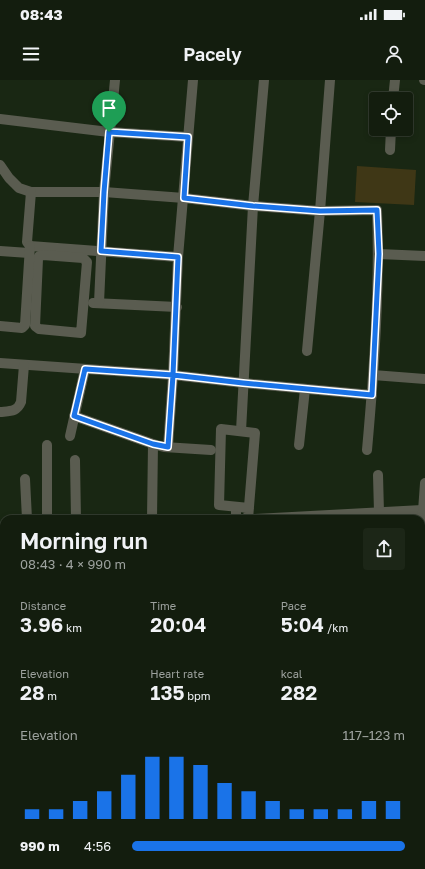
<!DOCTYPE html>
<html lang="en">
<head>
<meta charset="utf-8">
<style>
	:root { --surface:#131d0e; --page:#1c2617; --text:#f1f3f6; --muted:#9da29e; --line:#323b2e; --accent:#1a73e8 }
	body { margin:0; font-family:"Golos Text",sans-serif; background:var(--page); color:var(--text); height:100vh; display:flex; flex-direction:column; font-size:15px; white-space:nowrap }
	* { box-sizing:border-box; margin:0 }
	p { font-size:13px; color:var(--muted) }
	.icon { flex:none; width:22px; height:22px; fill:none; stroke:currentColor; stroke-width:2; stroke-linecap:round; stroke-linejoin:round }
	.map { position:relative; flex:1; overflow:hidden }
	.side { position:absolute; left:0px; top:435px; width:425px; height:354px; display:flex; flex-direction:column; background:var(--surface); border-radius:12px 12px 0 0; box-shadow:0 2px 6px #0003,0 0 0 1px var(--line) }
	.side>* { flex:none }
	.buttons { position:absolute; left:369px; top:12px; display:grid; gap:8px }
	.buttons a { display:grid; place-items:center; width:44px; height:44px; border-radius:4px; background:var(--surface); box-shadow:0 2px 6px #0003,0 0 0 1px var(--line); font-size:20px }
	.pin { position:absolute; display:grid; place-items:center; width:34px; height:34px; color:#fff; margin:-41px -17px; border-radius:50% 50% 50% 0; rotate:-45deg; box-shadow:0 0 4px #0007 }
	.pin .icon { rotate:45deg }
	.round { display:grid; place-items:center; flex:none; width:42px; height:42px; border-radius:4px; background:var(--page) }
	.head { display:flex; align-items:center; justify-content:space-between; height:68px; padding:0 20px }
	h1 { font-size:22px; font-weight:600; line-height:30px }
	.stats { display:grid; grid-template-columns:repeat(3,1fr); gap:6px; height:68px; padding:4px 20px }
	.stats div { display:grid; align-content:center }
	.stats b { font-size:20px; font-weight:600 }
	.stats small { font-size:11px; font-weight:400 }
	.stats p { font-size:11px }
	.chart { height:112px; padding:8px 20px }
	.chart p { display:flex; justify-content:space-between }
	.chart svg { width:100%; height:72px; margin-top:4px; stroke:var(--accent); stroke-width:6 }
	ul { padding:0 20px; list-style:none; font-size:13px }
	li { display:grid; grid-template-columns:64px 48px 1fr; align-items:center; height:30px }
	li i { height:10px; border-radius:5px; background:var(--accent) }
	.status { display:flex; justify-content:space-between; align-items:center; height:28px; padding:0 20px; background:var(--surface); direction:ltr }
	.status svg { height:11px; fill:currentColor }
	header { display:flex; justify-content:space-between; align-items:center; height:52px; padding:0 20px; background:var(--surface); font-size:18px; font-weight:600 }
	.map>svg:first-child { display:block }
	.green { fill:#3f3716 }
	.lines { fill:none; stroke-linecap:round; stroke-linejoin:round }
	.lane { stroke:#5a5c50; stroke-width:5.5 }
	.street { stroke:#5a5c50; stroke-width:10 }
	.secondary { stroke:#797d69; stroke-width:10 }
	.highway { stroke:#a7ac8e; stroke-width:12 }
	.rail { stroke:#c0cbbc; stroke-width:2.5 }
	.route-casing { stroke:#fff; stroke-width:8 }
	.route { stroke:#1a73e8; stroke-width:5 }
</style>
</head>
<body>
<div class="status"><b>08:43</b><svg viewBox="0 0 49 12"><path d="M0 12V9h3v3zM5 12V6h3v6zM10 12V3h3v9zM15 12V0h3v12zM26 1h20v11H26zM47 4h2v5h-2z"/></svg></div>
<header><svg class="icon" aria-label="menu" viewBox="0 0 24 24"><path d="M4 6h16M4 12h16M4 18h16"/></svg>Pacely<svg class="icon" aria-label="person" viewBox="0 0 24 24"><circle cx="12" cy="8" r="4"/><path d="M4 21q1-7 8-7t8 7"/></svg></header>
<div class="map">
<svg width="425" height="789" viewBox="0 0 425 789">
	<rect width="100%" height="100%" fill="#192713"/>
	<polygon class="green" points="357,86 416,90 414,125 355,122"/>
	<g class="lines">
		<g class="lane">
			<polyline points="0,604 4,604"/>
			<polyline points="0,681 4,686"/>
			<polyline points="0,701 4,699"/>
		</g>
		<g class="street">
			<polyline points="424,0 425,0"/>
			<polyline points="393,19 395,0"/>
			<polyline points="0,39 109,52 188,57"/>
			<polyline points="390,70 391,49"/>
			<path d="M 0,85 L 9,98 L 19,108 L 31,112 L 104,112 L 184,118 L 253,126 L 320,131 L 377,130 C 380,210 374,291 367,370"/>
			<polyline points="31,112 27,162 30,166 178,177"/>
			<polyline points="0,171 29,173"/>
			<polyline points="379,174 425,176"/>
			<polygon points="43,175 83,178 87,182 81,253 39,249 35,246 38,179 39,176"/>
			<polyline points="93,223 177,227"/>
			<polyline points="99,223 104,112 115,0"/>
			<polyline points="0,246 22,248 25,245 30,166"/>
			<polyline points="307,271 320,131 330,0"/>
			<polyline points="0,283 173,295 243,303 372,315"/>
			<polyline points="373,295 425,299"/>
			<path d="M 0,332 C 10,331 17,332 21,322 L 24,285"/>
			<polyline points="74,336 153,364 164,367 211,370"/>
			<polyline points="241,351 253,126 264,0"/>
			<polyline points="70,356 85,289"/>
			<polyline points="47,365 47,439"/>
			<polyline points="299,365 305,309"/>
			<polyline points="168,367 173,295 178,177 193,0"/>
			<polyline points="75,380 76,439"/>
			<polyline points="378,395 379,432"/>
			<polyline points="25,399 27,439"/>
			<polyline points="152,439 153,364"/>
			<polyline points="236,439 236,427"/>
			<polyline points="248,439 255,353 221,349 219,425 249,428"/>
			<polyline points="255,439 422,430"/>
			<polyline points="421,459 425,403"/>
			<polyline points="0,460 4,460"/>
			<polyline points="421,578 425,576"/>
			<polyline points="421,626 425,625"/>
			<polyline points="421,679 425,678"/>
			<polyline points="421,759 425,777"/>
			<polyline points="181,785 186,789"/>
			<polyline points="270,785 272,789"/>
			<polyline points="333,785 335,789"/>
			<polyline points="66,789 71,785"/>
			<polyline points="385,789 390,787"/>
		</g>
		<g class="secondary">
			<polyline points="0,720 4,725"/>
			<polyline points="50,785 53,789"/>
		</g>
		<g class="highway">
			<polyline points="0,756 4,762"/>
			<polyline points="22,785 25,789"/>
		</g>
		<g class="rail">
			<polyline points="0,765 4,771"/>
			<polyline points="0,782 5,789"/>
			<polyline points="13,785 16,789"/>
		</g>
	</g>
	<g class="lines">
		<g class="route-casing">
			<polyline id="route" points="109,52 104,112 101,171 178,177 173,295 85,289 74,336 153,364 168,367 173,295 243,303 372,315 379,174 377,130 320,131 253,126 184,118 188,57 109,52"/>
		</g>
		<use href="#route" class="route"/>
	</g>
</svg>
<div class="buttons">
<a><svg class="icon" aria-label="locate" viewBox="0 0 24 24"><circle cx="12" cy="12" r="6"/><path d="M12 2v4M12 18v4M2 12h4M18 12h4"/></svg></a>
</div>
<div class="pin" style="left:109px;top:52px;background:#1e9e55"><svg class="icon" aria-label="arrive" viewBox="0 0 24 24"><path d="M6 21V4h12l-3 4 3 4H6"/></svg></div>
<section class="side">
<div class="head"><div><h1>Morning run</h1><p>08:43 · 4 × 990 m</p></div><a class="round"><svg class="icon" aria-label="share" viewBox="0 0 24 24"><path d="M12 15V3M7 8l5-5 5 5M5 13v7h14v-7"/></svg></a></div>
<div class="stats">
<div><p>Distance</p><b>3.96<small> km</small></b></div>
<div><p>Time</p><b>20:04</b></div>
<div><p>Pace</p><b>5:04<small> /km</small></b></div>
</div>
<div class="stats">
<div><p>Elevation</p><b>28<small> m</small></b></div>
<div><p>Heart rate</p><b>135<small> bpm</small></b></div>
<div><p>kcal</p><b>282</b></div>
</div>
<div class="chart"><p><span>Elevation</span>117–123 m</p>
<svg viewBox="0 0 160 44" preserveAspectRatio="none"><path d="M5 44V38M15 44V38M25 44V33M35 44V27M45 44V17M55 44V6M65 44V6M75 44V11M85 44V22M95 44V27M105 44V33M115 44V38M125 44V38M135 44V38M145 44V33M155 44V33"/></svg>
</div>
<ul>
<li><b>990 m</b>4:56<i style="width:100%"></i></li>
</ul>
</section>
</div>
</body>
</html>
